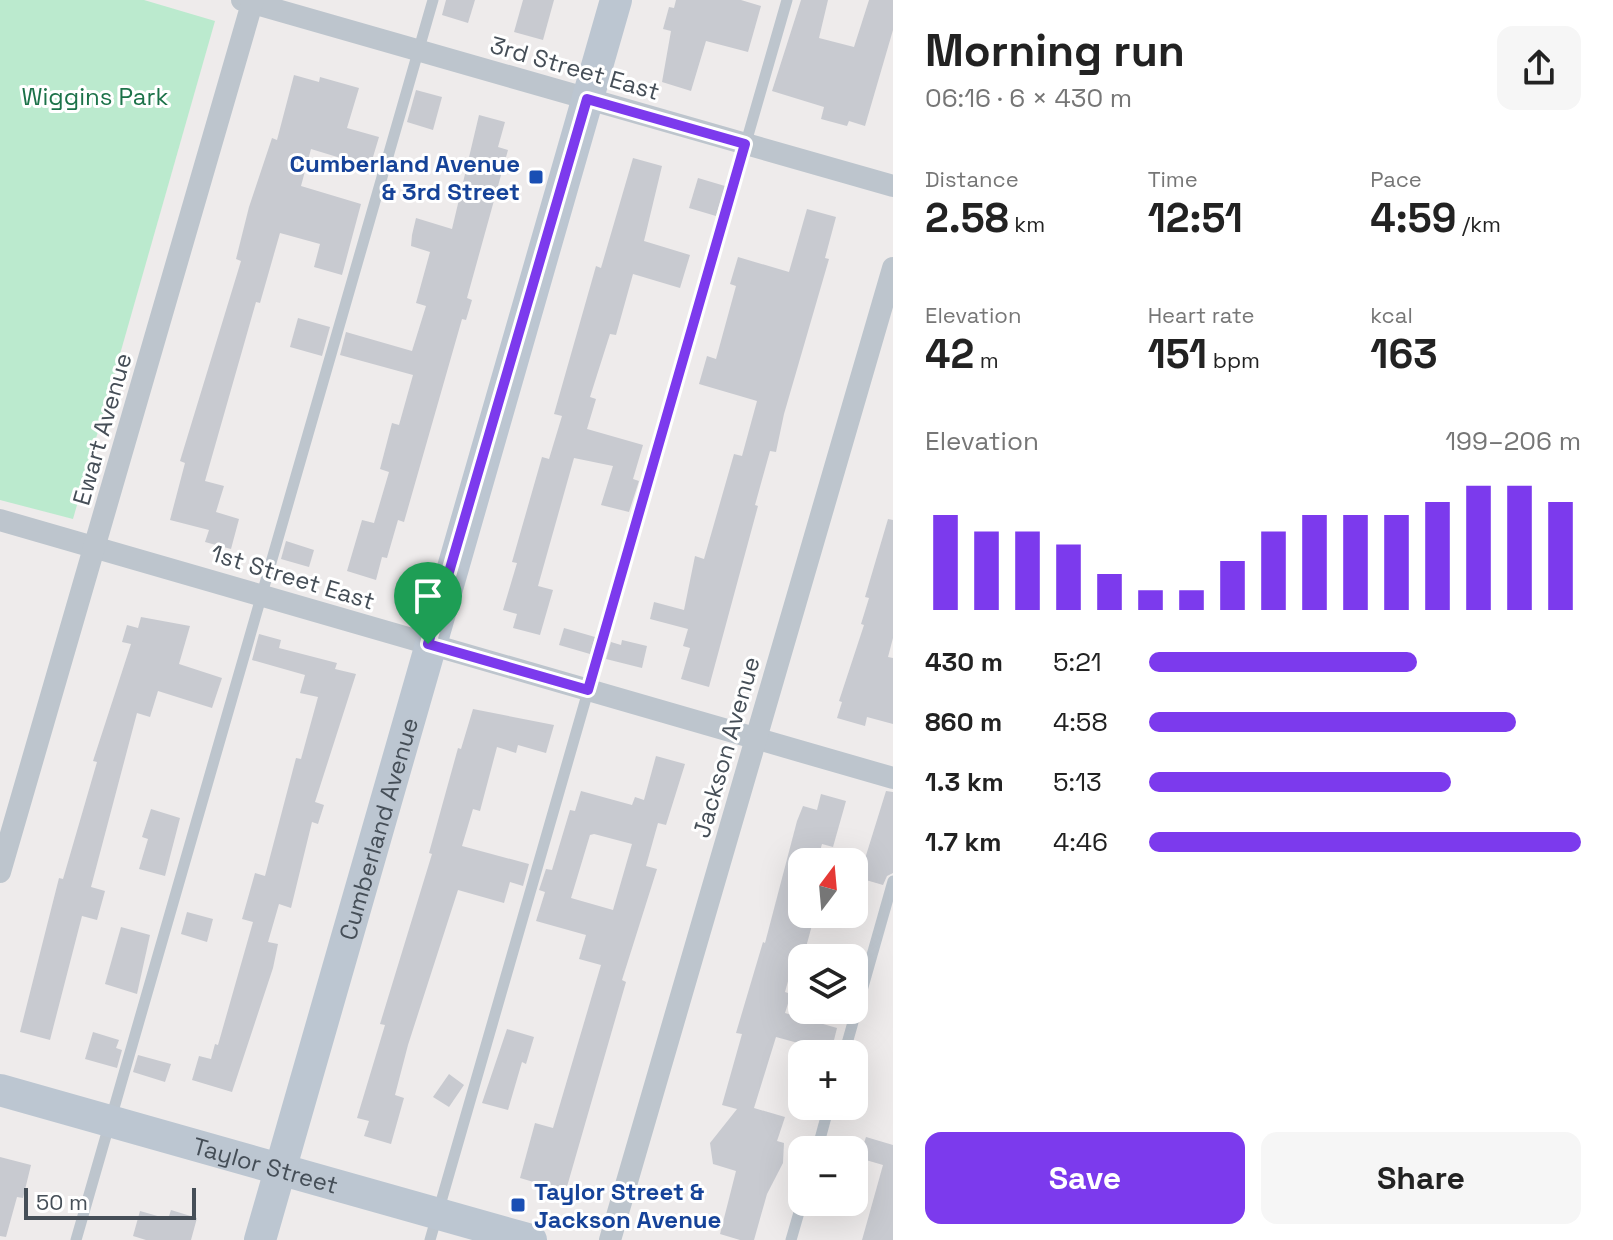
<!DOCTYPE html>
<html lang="en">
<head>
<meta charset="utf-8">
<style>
	:root { --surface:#fff; --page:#f6f6f6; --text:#222; --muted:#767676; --accent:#7c3aed }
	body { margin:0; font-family:"Space Grotesk",sans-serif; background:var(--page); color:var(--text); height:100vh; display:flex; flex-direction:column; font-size:30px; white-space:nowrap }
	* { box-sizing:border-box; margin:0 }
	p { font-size:26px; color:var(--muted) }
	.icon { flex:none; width:44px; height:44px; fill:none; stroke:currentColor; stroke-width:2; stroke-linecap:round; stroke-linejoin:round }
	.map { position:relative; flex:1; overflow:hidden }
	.sheet { display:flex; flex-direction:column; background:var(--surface); width:720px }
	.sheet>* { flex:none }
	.needle { width:52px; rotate:16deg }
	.tools { position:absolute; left:788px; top:848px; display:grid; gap:16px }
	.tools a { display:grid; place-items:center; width:80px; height:80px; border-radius:16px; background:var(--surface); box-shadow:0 8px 32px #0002; font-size:40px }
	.scale { position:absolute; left:24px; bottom:20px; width:172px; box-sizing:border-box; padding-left:8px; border:4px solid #454e57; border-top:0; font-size:22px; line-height:28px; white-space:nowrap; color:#454e57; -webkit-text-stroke:6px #fff; paint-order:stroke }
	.pin { position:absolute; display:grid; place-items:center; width:68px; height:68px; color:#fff; margin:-82px -34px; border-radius:50% 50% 50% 0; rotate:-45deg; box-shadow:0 0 8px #0007 }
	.pin .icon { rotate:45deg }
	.round { display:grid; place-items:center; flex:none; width:84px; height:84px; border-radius:16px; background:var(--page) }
	.headline { display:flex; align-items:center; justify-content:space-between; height:136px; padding:0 32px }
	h1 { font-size:44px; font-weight:600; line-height:60px }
	.metrics { display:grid; grid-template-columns:repeat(3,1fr); gap:12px; height:136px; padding:8px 32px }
	.metrics div { display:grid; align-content:center }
	.metrics b { font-size:40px; font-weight:600 }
	.metrics small { font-size:22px; font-weight:400 }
	.metrics p { font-size:22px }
	.chart { height:224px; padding:16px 32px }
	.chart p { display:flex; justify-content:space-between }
	.chart svg { width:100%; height:144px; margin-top:8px; stroke:var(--accent); stroke-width:6 }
	.button { display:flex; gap:16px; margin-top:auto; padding:16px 32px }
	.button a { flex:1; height:92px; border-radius:16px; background:var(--accent); color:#fff; font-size:32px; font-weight:600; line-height:92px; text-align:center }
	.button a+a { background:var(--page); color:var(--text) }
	ul { padding:0 32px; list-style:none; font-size:26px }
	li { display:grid; grid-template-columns:128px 96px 1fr; align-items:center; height:60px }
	li i { height:20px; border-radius:10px; background:var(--accent) }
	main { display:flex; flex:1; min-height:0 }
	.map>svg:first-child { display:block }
	.green { fill:#bbeace }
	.building { fill:#c8cad0; fill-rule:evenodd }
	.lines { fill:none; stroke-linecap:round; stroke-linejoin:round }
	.lane { stroke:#bdc5cd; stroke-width:11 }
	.street { stroke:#bdc5cd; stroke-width:22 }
	.secondary { stroke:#bcc6d1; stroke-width:32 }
	.route-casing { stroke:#fff; stroke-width:16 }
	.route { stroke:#7c3aed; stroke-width:10 }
	.transit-dot { fill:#1a4fb4; stroke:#fff; stroke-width:3 }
	.labels { text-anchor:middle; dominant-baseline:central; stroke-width:6; stroke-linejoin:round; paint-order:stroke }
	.street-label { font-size:24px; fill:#454e57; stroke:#fff }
	.park-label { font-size:24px; fill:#1c7249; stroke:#fff }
	.transit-label { font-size:24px; font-weight:bold; fill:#164399; stroke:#fff; text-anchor:end }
</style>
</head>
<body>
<main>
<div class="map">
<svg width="893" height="1240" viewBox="0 0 893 1240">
	<rect width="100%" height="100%" fill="#eeebeb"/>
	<polygon class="green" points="0,0 144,0 215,21 73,519 0,500"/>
	<g class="building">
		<polygon points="446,0 475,0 468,23 442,15"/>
		<polygon points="523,0 554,0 543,40 514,32"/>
		<polygon points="676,0 741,0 761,6 748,52 706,41 691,91 662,82 671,31 663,29 669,7 674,8"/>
		<polygon points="801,0 828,0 819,38 854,47 869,0 893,0 893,30 865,126 849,121 847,126 821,119 824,107 772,91"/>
		<polygon points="294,75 319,82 320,77 359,88 347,128 379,137 370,167 311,149 301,186 361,204 342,275 314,267 320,244 280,233 260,303 256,302 205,481 224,486 216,512 239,519 231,549 205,542 209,530 170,520 185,463 180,461 241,261 236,259 249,207 272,138 277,140"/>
		<polygon points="416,90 442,97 433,130 407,122"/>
		<polygon points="479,115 505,122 498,147 508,150 467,298 472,300 466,320 462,319 404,522 398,520 387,558 382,557 376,580 347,571 362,520 374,523 389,472 380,469 392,423 399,425 413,375 340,355 346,332 412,351 426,306 416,303 430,252 411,246 412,235 416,218 452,229"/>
		<polygon points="633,158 662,166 644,241 690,255 680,288 633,274 616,335 610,334 590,397 596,399 587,429 643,445 633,479 639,481 629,512 601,505 613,466 574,458 538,586 553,590 540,635 513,628 517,614 503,610 517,563 512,562 542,457 549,459 562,416 554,414 596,266 601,268"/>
		<polygon points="698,178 725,186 716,216 689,208"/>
		<polygon points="807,209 836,217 825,258 829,259 784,414 776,452 770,451 755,505 758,506 709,687 681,679 690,648 683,646 688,629 650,619 654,602 684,610 695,556 704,559 734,454 742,456 757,401 699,384 707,356 716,359 736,286 730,284 738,257 789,272"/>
		<polygon points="298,318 330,327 322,356 290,347"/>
		<polygon points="888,519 893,520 893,638 888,657 893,658 893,724 867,717 865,726 837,718 842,702 839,701 864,625 861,624 869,598 865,597"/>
		<polygon points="286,541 314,550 309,567 281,559"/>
		<polygon points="141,617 190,626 179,664 222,678 212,708 158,691 150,717 137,713 91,887 105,891 97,920 82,916 50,1040 20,1032 59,878 63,879 97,762 93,761 131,644 122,642 127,625 138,628"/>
		<polygon points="564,628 595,637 590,654 559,645"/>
		<polygon points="259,634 281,640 279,648 337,663 335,669 356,674 315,802 324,805 318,824 312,822 291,908 279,904 268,942 278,944 273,968 232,1092 192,1080 199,1056 211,1059 215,1044 218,1045 253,922 242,919 255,873 265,876 296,758 301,759 318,697 300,693 305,675 252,660"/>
		<polygon points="622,640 647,646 642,668 606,659 611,642 621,645"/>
		<polygon points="473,709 554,725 546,753 518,745 516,753 497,747 480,811 473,809 462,846 529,864 523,886 510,882 504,903 458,890 408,1045 395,1095 404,1098 391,1144 364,1136 369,1121 357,1118 385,1025 380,1024 432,854 429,853 458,748 461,749"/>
		<path d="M 656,756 L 685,764 L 666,825 L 658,823 L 646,866 L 657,869 L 622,980 L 626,982 L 564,1197 L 535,1188 L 537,1183 L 520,1178 L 535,1123 L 553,1128 L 601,965 L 579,959 L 586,935 L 536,921 L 545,892 L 539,890 L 546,869 L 552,870 L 570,810 L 575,811 L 581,791 L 632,805 L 635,797 L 644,800 ZM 594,834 L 632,844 L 613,910 L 571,898 L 590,835 Z"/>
		<polygon points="886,791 893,792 893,873 887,876 883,885 859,878"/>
		<polygon points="821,794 846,801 833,847 822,844 817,862 802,862 802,914 815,914 805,951 797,949 785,992 791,994 785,1013 837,1028 831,1052 776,1037 754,1108 785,1117 777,1141 784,1143 783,1163 767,1194 754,1240 740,1240 720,1234 736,1171 713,1164 710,1143 737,1109 722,1105 742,1034 736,1033 763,942 765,943 797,821 803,806 817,810"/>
		<polygon points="151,809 180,818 165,876 139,869 148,839 142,837"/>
		<polygon points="187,912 213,919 207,942 181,934"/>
		<polygon points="121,927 150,935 137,994 105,984"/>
		<polygon points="507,1029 534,1037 526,1064 522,1062 508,1110 482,1103"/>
		<polygon points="93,1032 119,1040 116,1048 122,1050 117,1068 85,1059"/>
		<polygon points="138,1055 171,1064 165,1082 133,1072"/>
		<polygon points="449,1074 464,1085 449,1107 433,1097"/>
		<polygon points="866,1137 893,1145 893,1240 862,1240 883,1165 859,1158"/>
		<polygon points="0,1157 31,1165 23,1198 17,1197 6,1237 0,1236"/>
		<polygon points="171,1210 197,1218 191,1240 146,1240 133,1236 140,1211 168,1219"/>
	</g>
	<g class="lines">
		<g class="lane">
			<polyline points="844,1054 893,881"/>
			<polyline points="817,1150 829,1106"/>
			<polyline points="76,1240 433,0"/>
			<polyline points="430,1240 787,0"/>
			<polyline points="791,1240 802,1202"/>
		</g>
		<g class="street">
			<polyline points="242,0 893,186"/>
			<polyline points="0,520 893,778"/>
			<polyline points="0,872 253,0"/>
			<polyline points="610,1240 893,268"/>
		</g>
		<g class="secondary">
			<path id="s1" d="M 0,1090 L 531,1240"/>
			<path id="s2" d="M 260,1240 L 616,0"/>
		</g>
	</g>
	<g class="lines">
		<g class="route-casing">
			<polygon id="route" points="587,99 745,144 588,690 428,644"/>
		</g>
		<use href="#route" class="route"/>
	</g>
	<g class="transit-dot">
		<rect x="528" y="169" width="16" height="16" rx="4"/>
		<rect x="510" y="1197" width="16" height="16" rx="4"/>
	</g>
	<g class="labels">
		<g class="street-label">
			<text transform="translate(575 68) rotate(16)">3rd Street East</text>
			<text transform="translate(102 429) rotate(-74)">Ewart Avenue</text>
			<text transform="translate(293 577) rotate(17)">1st Street East</text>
			<text transform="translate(726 747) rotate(-74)">Jackson Avenue</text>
			<text stroke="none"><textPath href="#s2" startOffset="428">Cumberland Avenue</textPath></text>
			<text stroke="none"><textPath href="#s1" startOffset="276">Taylor Street</textPath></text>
		</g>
		<g class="park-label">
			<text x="95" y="96">Wiggins Park</text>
		</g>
		<g class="transit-label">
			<text x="520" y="163">Cumberland Avenue<tspan x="520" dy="28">&amp; 3rd Street</tspan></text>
			<text x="534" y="1191" text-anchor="start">Taylor Street &amp;<tspan x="534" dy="28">Jackson Avenue</tspan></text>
		</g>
	</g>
</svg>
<div class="tools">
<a><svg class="needle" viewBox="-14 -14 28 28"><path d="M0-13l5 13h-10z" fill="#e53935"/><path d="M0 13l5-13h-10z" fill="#767676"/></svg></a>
<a><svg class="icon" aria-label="layers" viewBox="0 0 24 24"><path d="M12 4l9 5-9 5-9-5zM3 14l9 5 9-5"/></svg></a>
<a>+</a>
<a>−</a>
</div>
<div class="scale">50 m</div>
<div class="pin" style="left:428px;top:644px;background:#1e9e55"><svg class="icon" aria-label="arrive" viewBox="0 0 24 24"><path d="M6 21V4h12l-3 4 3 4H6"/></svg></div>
</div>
<section class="sheet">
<div class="headline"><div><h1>Morning run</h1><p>06:16 · 6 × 430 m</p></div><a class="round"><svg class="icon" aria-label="share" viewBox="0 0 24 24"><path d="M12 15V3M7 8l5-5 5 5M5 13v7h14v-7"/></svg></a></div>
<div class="metrics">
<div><p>Distance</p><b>2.58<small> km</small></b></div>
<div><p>Time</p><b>12:51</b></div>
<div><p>Pace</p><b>4:59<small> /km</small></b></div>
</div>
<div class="metrics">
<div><p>Elevation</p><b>42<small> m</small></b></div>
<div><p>Heart rate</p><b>151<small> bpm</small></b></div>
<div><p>kcal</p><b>163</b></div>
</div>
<div class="chart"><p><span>Elevation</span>199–206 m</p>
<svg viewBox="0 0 160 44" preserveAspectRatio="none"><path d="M5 44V15M15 44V20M25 44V20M35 44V24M45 44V33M55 44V38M65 44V38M75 44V29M85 44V20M95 44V15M105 44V15M115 44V15M125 44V11M135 44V6M145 44V6M155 44V11"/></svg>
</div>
<ul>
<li><b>430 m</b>5:21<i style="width:62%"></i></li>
<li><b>860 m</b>4:58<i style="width:85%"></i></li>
<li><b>1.3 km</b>5:13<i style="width:70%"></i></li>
<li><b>1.7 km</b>4:46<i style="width:100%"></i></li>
</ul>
<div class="button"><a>Save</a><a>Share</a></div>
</section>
</main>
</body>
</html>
